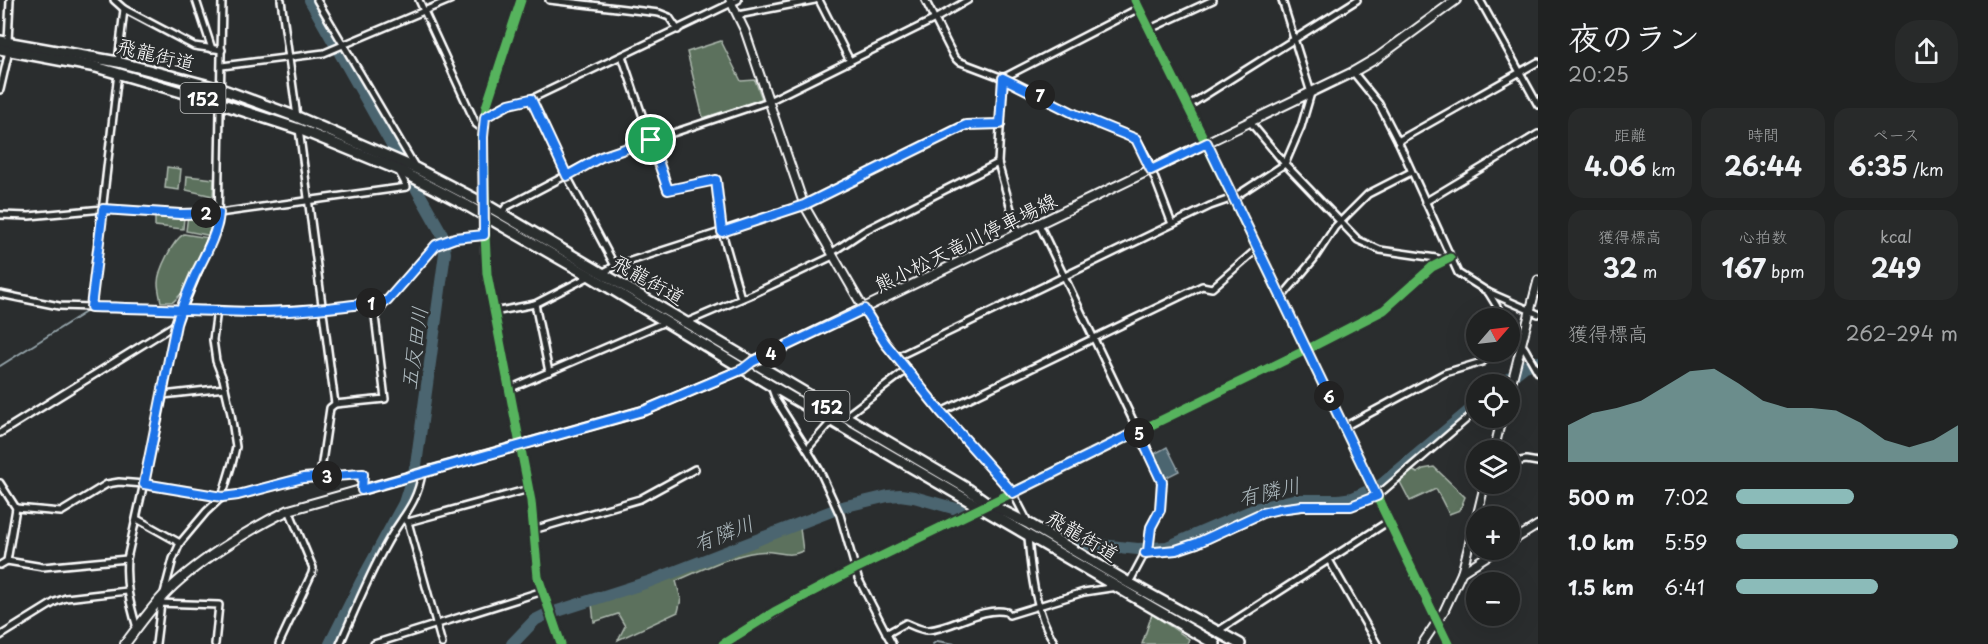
<!DOCTYPE html>
<html lang="ja">
<head>
<meta charset="utf-8">
<style>
	:root { --surface:#202222; --page:#282a2a; --text:#f1f3f6; --muted:#a2a4a5; --line:#3d3f40; --accent:#8bbbb9 }
	body { margin:0; font-family:"Playpen Sans","Klee One",sans-serif; background:var(--page); color:var(--text); height:100vh; display:flex; flex-direction:column; font-size:22px; white-space:nowrap }
	* { box-sizing:border-box; margin:0 }
	p { font-size:20px; color:var(--muted) }
	.icon { flex:none; width:33px; height:33px; fill:none; stroke:currentColor; stroke-width:2; stroke-linecap:round; stroke-linejoin:round }
	.map { position:relative; flex:1; overflow:hidden }
	.drawer { display:flex; flex-direction:column; background:var(--surface); width:450px }
	.drawer>* { flex:none }
	.needle { width:39px; rotate:62deg }
	.controls { position:absolute; left:1466px; top:308px; display:grid; gap:12px }
	.controls a { display:grid; place-items:center; width:54px; height:54px; border-radius:50%; background:var(--surface); box-shadow:0 6px 24px #0002,0 0 0 2px var(--line); font-size:30px }
	.pin { position:absolute; display:grid; place-items:center; width:51px; height:51px; color:#fff; margin:-26px; border:3px solid #fff; border-radius:50%; box-shadow:0 2px 6px #0007 }
	.km { position:absolute; width:30px; height:30px; margin:-15px; border-radius:50%; background:#222; color:#fff; font-size:16px; line-height:30px; text-align:center }
	.round { display:grid; place-items:center; flex:none; width:63px; height:63px; border-radius:24px; background:var(--page) }
	.overview { display:flex; align-items:center; justify-content:space-between; height:102px; padding:0 30px }
	h1 { font-size:33px; font-weight:700; line-height:45px }
	.stats { display:grid; grid-template-columns:repeat(3,1fr); gap:9px; height:102px; padding:6px 30px }
	.stats div { display:grid; align-content:center; border-radius:15px; background:var(--page); text-align:center }
	.stats b { font-size:26px; font-weight:700 }
	.stats small { font-size:16px; font-weight:400 }
	.stats p { font-size:16px }
	.chart { height:168px; padding:12px 30px }
	.chart p { display:flex; justify-content:space-between }
	.chart svg { width:100%; height:108px; margin-top:6px; fill:var(--accent); opacity:.7 }
	ul { padding:0 30px; list-style:none; font-size:20px }
	li { display:grid; grid-template-columns:96px 72px 1fr; align-items:center; height:45px }
	li i { height:15px; border-radius:8px; background:var(--accent) }
	main { display:flex; flex:1; min-height:0 }
	.map>svg:first-child { display:block }
	.green { fill:#5b715d; stroke:#adb8ae; stroke-width:1.5 }
	.water { fill:#4c6570; stroke:#94a3a9; stroke-width:1.5 }
	.lines { fill:none; stroke-linecap:round; stroke-linejoin:round }
	.stream { stroke:#94a3a9; stroke-width:2 }
	.river { stroke:#4c6570; stroke-width:12 }
	.minor-casing { stroke:#fff; stroke-width:10 }
	.tertiary-casing { stroke:#fff; stroke-width:11 }
	.secondary-casing { stroke:#fff; stroke-width:12 }
	.trunk-casing { stroke:#fff; stroke-width:14 }
	.minor { stroke:#2a2d2e; stroke-width:5 }
	.tertiary { stroke:#2a2d2e; stroke-width:7 }
	.secondary { stroke:#2a2d2e; stroke-width:8 }
	.trunk { stroke:#2a2d2e; stroke-width:9 }
	.cycleway-casing { stroke:#2a2d2e; stroke-width:13 }
	.cycleway { stroke:#56b35d; stroke-width:9 }
	.route-casing { stroke:#fff; stroke-width:12 }
	.route { stroke:#1a73e8; stroke-width:8 }
	.labels { text-anchor:middle; dominant-baseline:central; stroke-width:4.5; stroke-linejoin:round; paint-order:stroke }
	.shield { fill:#2a2d2e; stroke:#bfc0c0; stroke-width:1.5 }
	.shield-label { font-size:18px; font-weight:bold; fill:#fff }
	.street-label { font-size:20px; fill:#fff; stroke:#2a2d2e }
	.water-label { font-size:21px; font-style:italic; fill:#aebabf; stroke:#2a2d2e }
</style>
</head>
<body>
<main>
<div class="map">
<svg width="1538" height="644" viewBox="0 0 1538 644">
	<rect width="100%" height="100%" fill="#2a2d2e"/>
	<filter id="ink" filterUnits="userSpaceOnUse"><feTurbulence type="fractalNoise" baseFrequency=".0167" numOctaves="2"/><feDisplacementMap in="SourceGraphic" scale="12" xChannelSelector="R" yChannelSelector="G"/><feConvolveMatrix kernelMatrix="1 2 1 2 8 2 1 2 1" color-interpolation-filters="sRGB"/></filter>
	<g filter="url(#ink)">
		<g class="green">
			<polygon points="721,41 741,81 755,80 762,99 703,118 687,52"/>
			<polygon points="167,167 181,169 179,190 165,188"/>
			<polygon points="187,176 214,179 213,196 186,190"/>
			<polygon points="155,215 184,217 183,229 155,226"/>
			<polygon points="188,215 214,216 212,236 186,231"/>
			<path d="M 184,234 L 209,238 L 185,290 L 173,302 L 161,302 C 160,296 158,289 158,283 C 158,270 173,240 184,234 Z"/>
			<polygon points="1434,467 1465,497 1460,510 1449,514 1436,489 1410,501 1399,480 1412,470 1417,473 1423,469"/>
			<path d="M 800,528 L 803,551 C 786,559 775,549 757,552 C 729,556 702,570 676,581 L 681,599 L 678,612 L 618,640 L 625,626 L 618,614 L 594,622 L 592,604 Z"/>
			<polygon points="1152,614 1189,639 1187,644 1142,644"/>
		</g>
		<polygon class="water" points="1167,447 1179,471 1165,478 1154,454"/>
		<g class="lines">
			<g class="stream">
				<polyline points="0,61 4,61"/>
				<polyline points="0,366 89,310"/>
				<polyline points="933,644 937,641 955,644"/>
			</g>
			<g class="river">
				<polyline points="310,0 442,234 445,253 416,465 404,503 362,580 330,644"/>
				<polyline points="1502,384 1525,366 1538,362"/>
				<polyline points="1081,543 1138,549 1167,547 1258,508 1293,500 1339,500 1353,498 1381,485 1476,405"/>
				<polyline points="512,644 535,620 545,615 648,582 842,507 888,496 900,495 914,497 960,510"/>
			</g>
			<g class="minor-casing">
				<g id="minor">
					<polyline points="114,0 124,9 194,46 222,50"/>
					<polyline points="196,0 212,49"/>
					<polyline points="281,0 297,117"/>
					<polyline points="317,0 416,168"/>
					<polyline points="419,0 476,124 484,130"/>
					<polyline points="549,0 659,13 669,17 678,30"/>
					<polyline points="819,0 850,61"/>
					<polyline points="925,0 954,57 958,61 1003,78 1077,115 1136,139 1147,158 1172,224"/>
					<polyline points="1480,0 1538,105"/>
					<polyline points="738,15 815,0"/>
					<polyline points="1150,29 1213,0"/>
					<polyline points="8,42 10,0"/>
					<polyline points="622,56 668,190 716,180 722,232 741,298"/>
					<polyline points="118,62 124,9"/>
					<polyline points="222,66 324,53 450,0"/>
					<polyline points="1353,72 1379,104 1398,141 1458,273 1488,292 1504,318"/>
					<polyline points="1003,78 998,163 1018,234"/>
					<polyline points="1003,78 1139,8"/>
					<polyline points="0,90 9,51"/>
					<polyline points="531,99 567,176 615,266"/>
					<polyline points="1188,106 1357,0"/>
					<polyline points="485,117 509,104 531,99 738,0"/>
					<polyline points="1250,122 1285,164 1301,127 1311,93 1282,0"/>
					<polyline points="299,129 335,404 330,408 320,476"/>
					<polyline points="1398,141 1538,62"/>
					<polyline points="1425,202 1538,134"/>
					<polyline points="502,213 506,207 601,157 769,101 935,19 968,0"/>
					<polyline points="0,215 29,216 103,209 180,214 219,213 407,187 399,172"/>
					<polyline points="1039,224 1162,481 1160,510 1151,527 1148,551 1145,553 1129,583"/>
					<polyline points="831,253 864,231 998,163"/>
					<polyline points="602,273 615,266 804,205 965,125 1000,124"/>
					<polyline points="1488,292 1538,314"/>
					<polyline points="0,294 59,306 259,312 328,308 387,301 436,245 455,238 484,235"/>
					<polyline points="1281,298 1314,259 1335,227 1368,194 1411,172"/>
					<polyline points="535,304 549,372"/>
					<polyline points="91,307 118,73"/>
					<polyline points="864,309 885,343 941,412 1013,493 1028,522"/>
					<polyline points="494,312 535,304 590,276"/>
					<polyline points="687,322 755,293 833,256"/>
					<polyline points="1509,327 1525,349 1538,372"/>
					<polyline points="1306,350 1384,310 1432,267 1443,261"/>
					<polyline points="897,357 1210,206 1233,198 1285,164 1358,240 1380,250 1436,258 1444,261"/>
					<polyline points="771,386 776,400 807,449"/>
					<polyline points="509,389 665,322"/>
					<polyline points="163,395 225,388"/>
					<polyline points="335,404 385,399 375,316 387,301"/>
					<polyline points="941,412 1202,286 1212,288 1257,249"/>
					<polyline points="846,416 908,369"/>
					<polyline points="832,421 807,449 819,469 840,515 858,578 892,644"/>
					<polyline points="1344,427 1445,373 1482,362 1496,351"/>
					<polyline points="0,433 176,324"/>
					<polyline points="520,446 531,501 538,577 561,644"/>
					<polyline points="1509,463 1526,460 1538,462"/>
					<polyline points="0,483 16,508 7,561"/>
					<polyline points="16,508 61,512 107,484 119,482 144,484 222,497 238,495 303,478 363,474 362,490"/>
					<polyline points="403,518 408,522 529,489"/>
					<polyline points="137,519 180,543"/>
					<polyline points="408,522 442,644"/>
					<polyline points="533,530 640,499 695,469"/>
					<path d="M 1028,537 C 1031,574 1035,612 1055,644"/>
					<polyline points="1146,553 1176,550 1197,543 1262,513 1279,509 1302,506 1351,506 1377,496 1476,411"/>
					<polyline points="1329,560 1377,644"/>
					<polyline points="0,565 7,561 43,567 127,559"/>
					<polyline points="164,593 173,559 180,543 206,512 222,497 233,460 236,447 231,414 223,379 216,361 213,340 217,310"/>
					<polyline points="157,603 219,605 215,644"/>
					<path d="M 137,628 C 130,604 125,584 127,559 L 158,420 L 176,324 L 218,223 L 222,0"/>
					<polyline points="1218,631 1389,521"/>
					<path d="M 886,634 L 906,623 C 913,626 922,631 929,630 C 954,628 981,606 1007,612 L 1009,615 L 1084,592 L 1117,587"/>
					<polyline points="0,636 55,602 66,598 127,591"/>
					<polyline points="156,644 161,603"/>
					<polyline points="279,644 312,573 313,568 289,510"/>
					<path d="M 340,644 C 355,610 369,575 387,543 C 402,516 417,505 422,473"/>
					<polyline points="374,644 543,591"/>
					<polyline points="723,644 809,593 979,508"/>
				</g>
			</g>
			<g class="tertiary-casing">
				<g id="tertiary">
					<polyline points="730,0 745,31 804,205 864,309"/>
					<polyline points="1135,0 1233,198 1448,644"/>
					<polyline points="1509,393 1538,280"/>
					<polyline points="520,446 487,274 484,235 483,137 486,107 521,0"/>
					<polyline points="1494,450 1502,417"/>
					<polyline points="989,504 1306,350"/>
					<polyline points="1477,516 1485,483"/>
					<polyline points="1509,543 1538,525"/>
					<polyline points="1462,572 1476,518"/>
					<polyline points="1422,644 1444,611 1462,572 1498,549"/>
				</g>
			</g>
			<g class="secondary-casing">
				<path id="secondary" d="M 125,644 C 137,628 149,611 163,596 C 191,565 251,528 289,510 L 646,410 L 743,369 L 752,362 L 1353,72 L 1377,58 L 1456,0"/>
			</g>
			<g class="trunk-casing">
				<g id="trunk">
					<polyline points="0,41 118,62 221,89 297,117 371,149 417,169 485,204 968,489 989,504 1029,524 1129,583 1240,644"/>
					<polyline points="0,49 96,67 222,104 299,129 399,170 466,205 590,276 770,385 1215,644"/>
				</g>
			</g>
			<use href="#minor" class="minor"/>
			<use href="#tertiary" class="tertiary"/>
			<use href="#secondary" class="secondary"/>
			<use href="#trunk" class="trunk"/>
			<g class="cycleway-casing">
				<g id="cycleway">
					<polyline points="521,0 486,107 483,137 485,204 484,215 487,274 531,501 538,577 561,644"/>
					<polyline points="1135,0 1233,198 1448,644"/>
					<polyline points="723,644 774,612 855,569 1306,350 1384,310 1432,267 1450,258"/>
				</g>
			</g>
			<use href="#cycleway" class="cycleway"/>
		</g>
	</g>
	<g class="lines" filter="url(#ink)">
		<g class="route-casing">
			<path id="route" d="M 651,140 L 601,157 L 567,176 L 531,99 L 509,104 L 485,117 L 483,137 L 484,235 L 455,238 L 436,245 L 387,301 C 344,306 301,312 258,312 C 202,311 147,308 91,307 L 103,209 L 180,214 L 219,213 C 217,235 205,255 195,275 C 188,291 181,307 176,324 L 144,484 L 222,497 L 238,495 L 303,478 L 363,474 L 362,490 L 646,410 L 743,369 L 752,362 L 864,309 L 885,343 L 941,412 L 1013,493 L 1138,431 L 1162,482 L 1160,510 L 1151,527 L 1148,551 L 1145,553 L 1176,550 L 1197,543 L 1262,513 L 1279,509 L 1302,506 L 1351,506 L 1377,496 L 1207,143 L 1151,170 L 1136,139 L 1077,115 L 1003,78 L 1000,124 L 966,125 L 804,205 L 722,232 L 716,180 L 668,190 L 651,140"/>
		</g>
		<use href="#route" class="route"/>
	</g>
	<g class="labels">
		<g class="shield">
			<rect x="180.5" y="83" width="45" height="30" rx="4.5"/>
			<rect x="804.5" y="391" width="45" height="30" rx="4.5"/>
		</g>
		<g class="shield-label">
			<text x="203" y="98">152</text>
			<text x="827" y="406">152</text>
		</g>
		<g class="street-label">
			<text transform="translate(156 54) rotate(14)">飛龍街道</text>
			<text transform="translate(965 242) rotate(-26)">熊小松天竜川停車場線</text>
			<text transform="translate(649 279) rotate(30)">飛龍街道</text>
			<text transform="translate(1083 535) rotate(31)">飛龍街道</text>
		</g>
		<g class="water-label">
			<text transform="translate(413 348) rotate(-82)">五反田川</text>
			<text transform="translate(1269 490) rotate(-13)">有隣川</text>
			<text transform="translate(723 532) rotate(-21)">有隣川</text>
		</g>
	</g>
</svg>
<div class="controls">
<a><svg class="needle" viewBox="-14 -14 28 28"><path d="M0-13l5 13h-10z" fill="#e53935"/><path d="M0 13l5-13h-10z" fill="#a2a4a5"/></svg></a>
<a><svg class="icon" aria-label="locate" viewBox="0 0 24 24"><circle cx="12" cy="12" r="6"/><path d="M12 2v4M12 18v4M2 12h4M18 12h4"/></svg></a>
<a><svg class="icon" aria-label="layers" viewBox="0 0 24 24"><path d="M12 4l9 5-9 5-9-5zM3 14l9 5 9-5"/></svg></a>
<a>+</a>
<a>−</a>
</div>
<div class="pin" style="left:651px;top:140px;background:#1e9e55"><svg class="icon" aria-label="arrive" viewBox="0 0 24 24"><path d="M6 21V4h12l-3 4 3 4H6"/></svg></div>
<b class="km" style="left:371px;top:303px">1</b>
<b class="km" style="left:206px;top:213px">2</b>
<b class="km" style="left:327px;top:476px">3</b>
<b class="km" style="left:771px;top:353px">4</b>
<b class="km" style="left:1139px;top:433px">5</b>
<b class="km" style="left:1329px;top:396px">6</b>
<b class="km" style="left:1040px;top:95px">7</b>
</div>
<section class="drawer">
<div class="overview"><div><h1>夜のラン</h1><p>20:25</p></div><a class="round"><svg class="icon" aria-label="share" viewBox="0 0 24 24"><path d="M12 15V3M7 8l5-5 5 5M5 13v7h14v-7"/></svg></a></div>
<div class="stats">
<div><p>距離</p><b>4.06<small> km</small></b></div>
<div><p>時間</p><b>26:44</b></div>
<div><p>ペース</p><b>6:35<small> /km</small></b></div>
</div>
<div class="stats">
<div><p>獲得標高</p><b>32<small> m</small></b></div>
<div><p>心拍数</p><b>167<small> bpm</small></b></div>
<div><p>kcal</p><b>249</b></div>
</div>
<div class="chart"><p><span>獲得標高</span>262–294 m</p>
<svg viewBox="0 0 160 44" preserveAspectRatio="none"><path d="M0 44V29L10 24L20 22L30 19L40 13L50 7L60 6L70 12L80 19L90 22L100 22L110 23L120 28L130 35L140 38L150 35L160 29V44z"/></svg>
</div>
<ul>
<li><b>500 m</b>7:02<i style="width:53%"></i></li>
<li><b>1.0 km</b>5:59<i style="width:100%"></i></li>
<li><b>1.5 km</b>6:41<i style="width:64%"></i></li>
</ul>
</section>
</main>
</body>
</html>
